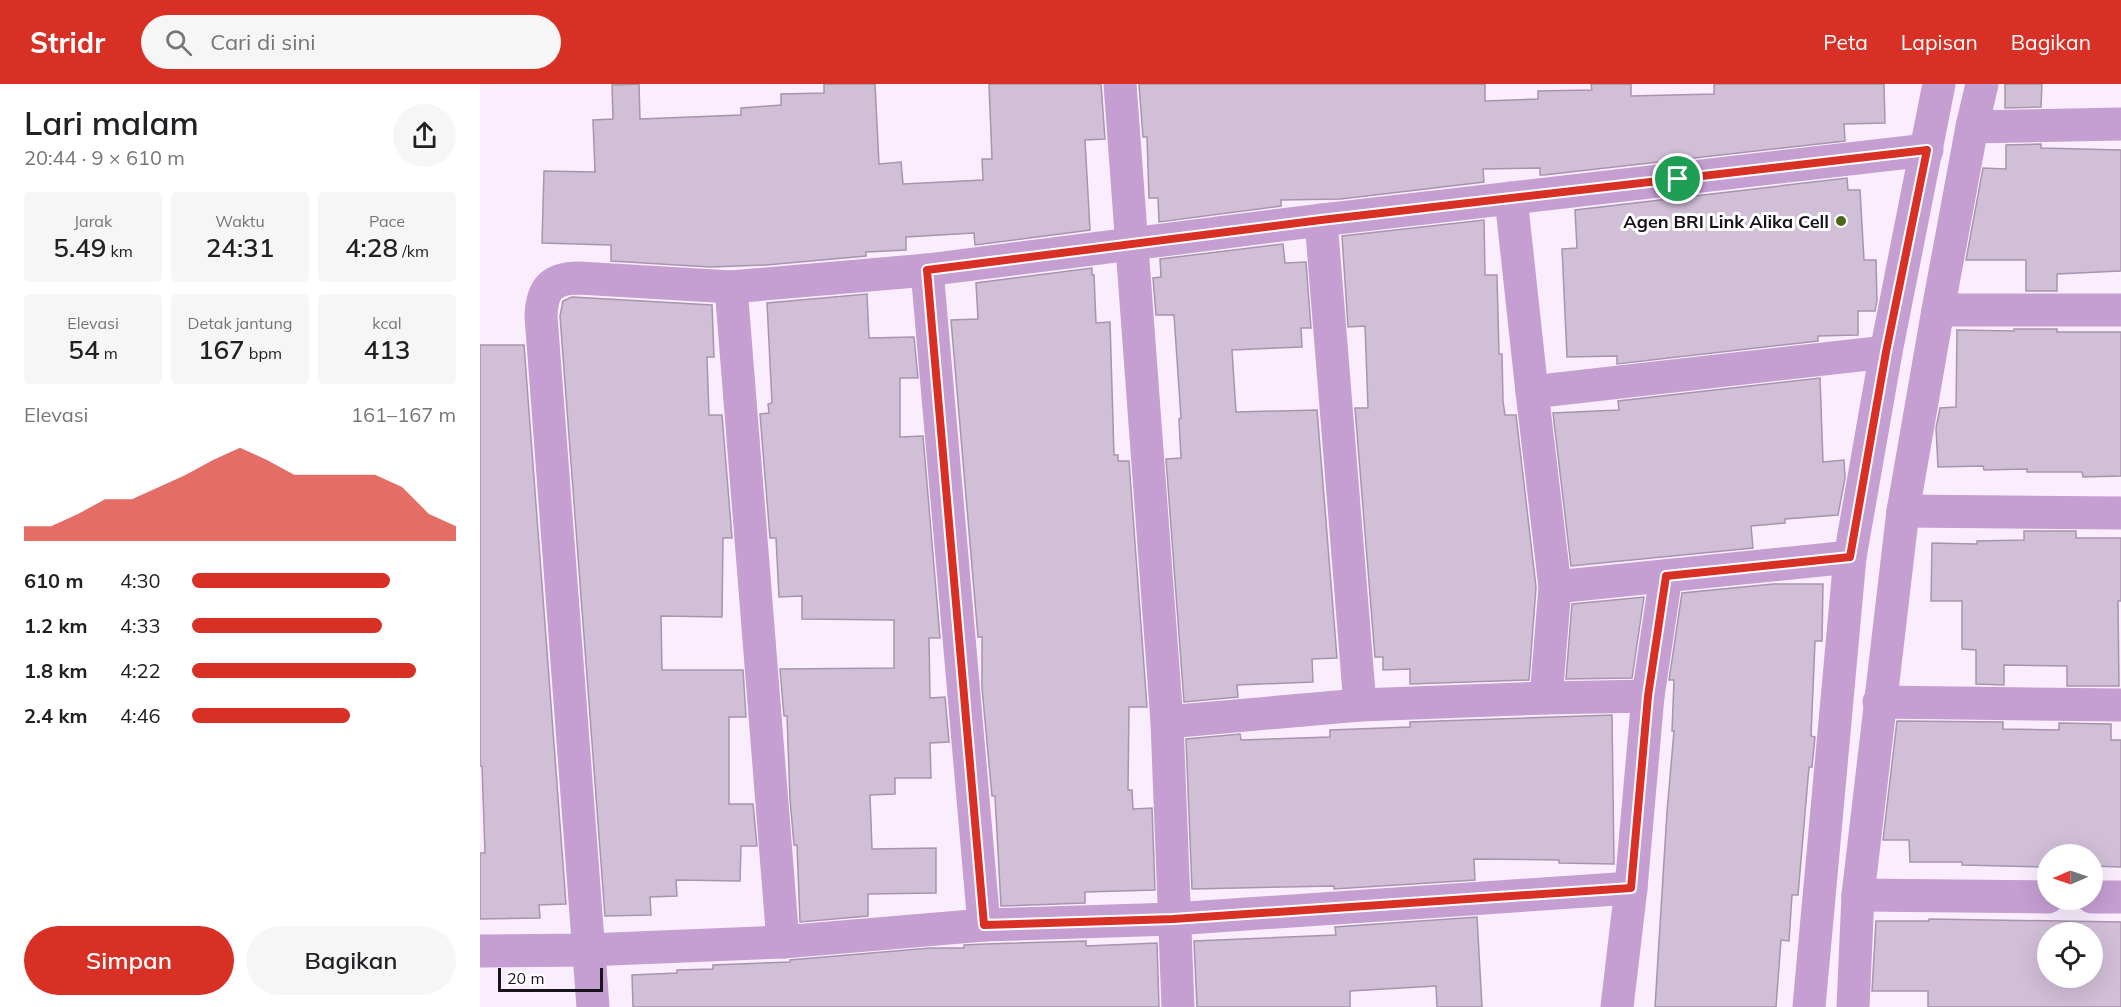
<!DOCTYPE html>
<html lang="id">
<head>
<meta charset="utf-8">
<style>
	:root { --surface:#fff; --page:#f6f6f6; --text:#202124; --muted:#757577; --accent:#d93025 }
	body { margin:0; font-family:Mulish,sans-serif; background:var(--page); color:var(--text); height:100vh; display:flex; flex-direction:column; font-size:22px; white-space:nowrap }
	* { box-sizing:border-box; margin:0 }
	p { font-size:20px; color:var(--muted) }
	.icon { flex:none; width:33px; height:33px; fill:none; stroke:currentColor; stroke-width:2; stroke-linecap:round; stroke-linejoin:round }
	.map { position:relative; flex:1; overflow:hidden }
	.sheet { display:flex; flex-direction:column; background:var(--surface); width:480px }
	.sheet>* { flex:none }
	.needle { width:39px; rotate:268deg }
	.tools { position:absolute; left:1557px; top:760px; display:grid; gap:12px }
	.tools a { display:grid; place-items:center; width:66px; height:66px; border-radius:50%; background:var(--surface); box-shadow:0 6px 24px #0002; font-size:30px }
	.scale { position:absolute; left:18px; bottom:15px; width:105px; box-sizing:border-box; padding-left:6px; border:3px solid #19131c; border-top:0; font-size:16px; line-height:21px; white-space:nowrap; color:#19131c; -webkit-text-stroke:4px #fff; paint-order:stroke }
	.pin { position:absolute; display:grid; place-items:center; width:51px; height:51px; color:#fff; margin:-26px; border:3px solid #fff; border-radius:50%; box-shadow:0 2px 6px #0007 }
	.round { display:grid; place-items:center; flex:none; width:63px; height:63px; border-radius:32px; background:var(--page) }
	.head { display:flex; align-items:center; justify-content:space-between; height:102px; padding:0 24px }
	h1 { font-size:33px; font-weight:600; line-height:45px }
	.figures { display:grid; grid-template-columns:repeat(3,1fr); gap:9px; height:102px; padding:6px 24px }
	.figures div { display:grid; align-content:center; border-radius:6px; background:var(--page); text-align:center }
	.figures b { font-size:26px; font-weight:600 }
	.figures small { font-size:16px; font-weight:400 }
	.figures p { font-size:16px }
	.chart { height:168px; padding:12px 24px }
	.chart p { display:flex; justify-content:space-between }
	.chart svg { width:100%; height:108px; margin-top:6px; fill:var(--accent); opacity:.7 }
	.cta { display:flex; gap:12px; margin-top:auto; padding:12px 24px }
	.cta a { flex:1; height:69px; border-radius:36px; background:var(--accent); color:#fff; font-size:24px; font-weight:600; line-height:69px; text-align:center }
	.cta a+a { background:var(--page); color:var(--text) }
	ul { padding:0 24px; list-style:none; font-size:20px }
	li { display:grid; grid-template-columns:96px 72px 1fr; align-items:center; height:45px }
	li i { height:15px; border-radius:8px; background:var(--accent) }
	header { display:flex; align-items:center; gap:36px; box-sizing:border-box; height:84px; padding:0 30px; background:var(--accent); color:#fff }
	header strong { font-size:28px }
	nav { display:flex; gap:33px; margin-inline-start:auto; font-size:21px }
	.search { width:420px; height:54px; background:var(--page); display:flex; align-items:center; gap:15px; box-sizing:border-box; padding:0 21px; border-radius:33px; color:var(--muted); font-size:22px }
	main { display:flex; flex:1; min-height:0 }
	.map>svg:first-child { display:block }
	.building { fill:#d1bed7; stroke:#a794ad; stroke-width:1.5; fill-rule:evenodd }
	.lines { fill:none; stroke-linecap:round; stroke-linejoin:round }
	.minor { stroke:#c59ed2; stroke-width:33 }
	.route-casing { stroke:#fff; stroke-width:12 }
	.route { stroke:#d93025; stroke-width:8 }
	.poi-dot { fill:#49681e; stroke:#fff; stroke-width:2 }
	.labels { text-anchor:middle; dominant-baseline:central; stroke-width:6; stroke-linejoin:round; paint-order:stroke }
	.poi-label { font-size:18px; font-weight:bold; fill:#19131c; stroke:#fff; text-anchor:end }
</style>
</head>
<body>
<header>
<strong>Stridr</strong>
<div class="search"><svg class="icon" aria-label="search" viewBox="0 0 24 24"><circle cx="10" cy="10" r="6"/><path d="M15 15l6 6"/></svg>Cari di sini</div>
<nav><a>Peta</a><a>Lapisan</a><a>Bagikan</a></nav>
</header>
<main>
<section class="sheet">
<div class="head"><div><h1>Lari malam</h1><p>20:44 · 9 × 610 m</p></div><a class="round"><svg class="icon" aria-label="share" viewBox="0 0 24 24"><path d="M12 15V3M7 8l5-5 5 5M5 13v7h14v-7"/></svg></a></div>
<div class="figures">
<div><p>Jarak</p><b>5.49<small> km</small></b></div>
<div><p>Waktu</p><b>24:31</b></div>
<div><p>Pace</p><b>4:28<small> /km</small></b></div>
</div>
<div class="figures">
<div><p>Elevasi</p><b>54<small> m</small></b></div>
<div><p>Detak jantung</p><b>167<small> bpm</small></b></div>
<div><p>kcal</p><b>413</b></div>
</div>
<div class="chart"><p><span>Elevasi</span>161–167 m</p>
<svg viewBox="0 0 160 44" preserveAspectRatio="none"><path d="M0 44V38L10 38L20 33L30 27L40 27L50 22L60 17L70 11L80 6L90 11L100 17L110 17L120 17L130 17L140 22L150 33L160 38V44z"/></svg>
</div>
<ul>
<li><b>610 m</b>4:30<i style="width:75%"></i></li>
<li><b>1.2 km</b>4:33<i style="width:72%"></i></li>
<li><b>1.8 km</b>4:22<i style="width:85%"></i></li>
<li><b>2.4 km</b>4:46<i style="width:60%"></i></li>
</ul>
<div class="cta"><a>Simpan</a><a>Bagikan</a></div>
</section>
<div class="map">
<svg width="1641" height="923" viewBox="0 0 1641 923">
	<rect width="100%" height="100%" fill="#faeefe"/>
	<g class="building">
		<polygon points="159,0 160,35 261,31 261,24 301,21 301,10 344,9 344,0 395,0 399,80 421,78 423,100 503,96 502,75 512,75 509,0 621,0 625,55 605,56 610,146 495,161 494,149 426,153 426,166 386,168 386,172 286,181 230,183 131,177 131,161 62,159 64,87 115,88 113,36 133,35 132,1"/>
		<polygon points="659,0 1005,0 1005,17 1058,15 1058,7 1112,6 1111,0 1151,0 1151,12 1234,10 1234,0 1404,0 1405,39 1364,40 1365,57 1064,91 1060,91 1060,84 1003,85 1004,98 861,115 801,116 801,122 679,138 678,114 669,114 667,53 663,53"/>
		<polygon points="1525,0 1562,0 1561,23 1525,24"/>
		<polygon points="1561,60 1561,64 1641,66 1641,187 1577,190 1577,207 1546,207 1546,176 1486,176 1503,84 1526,85 1526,61"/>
		<polygon points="1367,94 1368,106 1380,106 1384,176 1396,176 1397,216 1395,227 1378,227 1378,251 1338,252 1338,257 1137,280 1137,272 1087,273 1082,165 1097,164 1095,126"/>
		<polygon points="1004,136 1005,191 1017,191 1019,270 1022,270 1023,317 1025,331 1036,331 1056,503 1049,596 930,600 930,585 903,586 903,573 895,573 875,324 888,324 885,242 868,243 862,152"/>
		<polygon points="803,160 805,179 826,178 831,244 821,244 822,263 752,266 756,328 837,326 857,574 832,575 833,598 757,601 758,613 704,618 686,375 701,374 699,335 701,334 694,231 676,231 673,194 681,193 680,175"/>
		<polygon points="612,184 612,191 614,191 616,239 630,238 634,371 638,371 638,377 649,377 667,623 649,623 648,706 652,706 653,725 672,724 675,806 605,808 605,819 521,822 515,712 512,712 502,604 502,553 498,553 471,236 498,235 496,199"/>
		<polygon points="387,210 389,254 434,253 438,294 420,294 420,353 443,352 460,554 449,554 450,614 465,613 469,658 450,659 451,694 415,694 415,710 390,711 392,765 456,764 456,809 388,810 388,832 320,838 317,761 314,761 310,715 307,632 304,632 300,585 414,584 414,536 322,535 322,512 299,513 296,454 290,454 280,330 289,329 288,320 292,319 287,219"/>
		<polygon points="92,213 232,221 234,273 227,273 229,331 242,331 252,454 243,454 242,533 181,532 182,586 263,586 266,633 249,633 249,720 273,720 277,762 261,762 260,797 196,796 197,812 170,813 171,831 125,832 80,232 83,217"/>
		<polygon points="1534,245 1577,245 1577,248 1641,248 1641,392 1603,393 1602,388 1547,388 1547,385 1504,386 1503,382 1458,383 1456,344 1460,324 1476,323 1477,246 1534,247"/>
		<polygon points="0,261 44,261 86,820 59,821 60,834 0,835 0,769 5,769 2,682 0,682"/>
		<polygon points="1340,294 1343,378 1364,376 1365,394 1358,431 1305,435 1305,439 1271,442 1273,464 1091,482 1073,329 1139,326 1138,317"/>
		<polygon points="1544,447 1596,447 1596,454 1641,454 1641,517 1638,517 1639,602 1587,602 1587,582 1524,581 1524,601 1496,600 1496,566 1482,565 1482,517 1451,517 1452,459 1497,460 1497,457 1544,456"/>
		<polygon points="1293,500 1343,500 1342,557 1335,557 1331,652 1335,653 1332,683 1329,683 1318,811 1312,811 1309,857 1301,856 1296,923 1175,923 1187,728 1194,647 1192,647 1194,596 1189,596 1202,509"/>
		<polygon points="1164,513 1152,594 1086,595 1092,520"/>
		<polygon points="1132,631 1134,780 1079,779 1079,776 994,775 995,796 854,805 854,802 712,805 706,655 760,650 761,656 850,653 850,646 930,643 930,638"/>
		<polygon points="1417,637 1523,638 1523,645 1579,646 1579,639 1631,640 1631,656 1641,656 1641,783 1612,782 1612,771 1568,771 1568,783 1482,781 1482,778 1430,778 1429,756 1403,756"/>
		<polygon points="997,833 1002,923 957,923 956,902 870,907 870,923 717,923 714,857 856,851 855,843"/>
		<path d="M 1449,835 L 1641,838 L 1641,923 L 1448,923 L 1448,907 L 1392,907 L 1396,837 L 1449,837 ZM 1568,849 L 1612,849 L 1612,894 L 1568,894 Z"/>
		<polygon points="606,857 606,862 677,859 679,923 153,923 152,891 197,889 197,886 233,885 233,881 310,878 310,876 450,864 484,864 484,861 505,860"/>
	</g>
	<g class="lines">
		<g class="minor">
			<polyline points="640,0 687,638 698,923"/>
			<polyline points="1492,43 1641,40"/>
			<polyline points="1031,114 1052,308 1075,503 1066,614 1168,612 1151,804 1137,923"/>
			<polyline points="841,136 880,621"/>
			<polyline points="447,186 504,841"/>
			<polyline points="251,203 303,858"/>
			<polyline points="1458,226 1641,226"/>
			<polyline points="1052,308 1406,268"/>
			<polyline points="1423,427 1641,429"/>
			<polyline points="1075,503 1370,473"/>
			<polyline points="1168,612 1186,492"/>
			<polyline points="1399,618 1641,621"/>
			<polyline points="687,638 880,621 1066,614"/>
			<polyline points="1378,811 1568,813"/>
			<polyline points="1612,813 1641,813"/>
			<polyline points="0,867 107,866 303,858 504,841 693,835 1151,804"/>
			<path d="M 113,923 L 61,232 C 62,205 71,194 99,194 L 251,203 L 447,186 L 841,136 L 1447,66"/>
			<polyline points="1329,923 1370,473 1406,268 1459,0"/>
			<polyline points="1373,923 1378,811 1423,427 1458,226 1492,43 1502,0"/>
		</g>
	</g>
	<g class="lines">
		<g class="route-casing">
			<polygon id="route" points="1447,66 1406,268 1370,473 1186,492 1168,612 1151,804 693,835 504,841 447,186 841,136"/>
		</g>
		<use href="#route" class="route"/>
	</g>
	<circle class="poi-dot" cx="1361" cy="137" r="6"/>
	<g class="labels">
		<g class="poi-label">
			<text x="1349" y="137">Agen BRI Link Alika Cell</text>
		</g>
	</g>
</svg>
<div class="tools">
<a><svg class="needle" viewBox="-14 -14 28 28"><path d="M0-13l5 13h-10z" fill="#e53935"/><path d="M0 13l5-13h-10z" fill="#757577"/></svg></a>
<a><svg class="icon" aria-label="locate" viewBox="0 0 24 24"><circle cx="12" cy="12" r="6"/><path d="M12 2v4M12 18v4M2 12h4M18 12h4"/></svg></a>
</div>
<div class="scale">20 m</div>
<div class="pin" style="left:1198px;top:95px;background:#1e9e55"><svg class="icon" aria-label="arrive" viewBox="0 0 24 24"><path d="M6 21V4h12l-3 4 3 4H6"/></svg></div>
</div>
</main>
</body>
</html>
